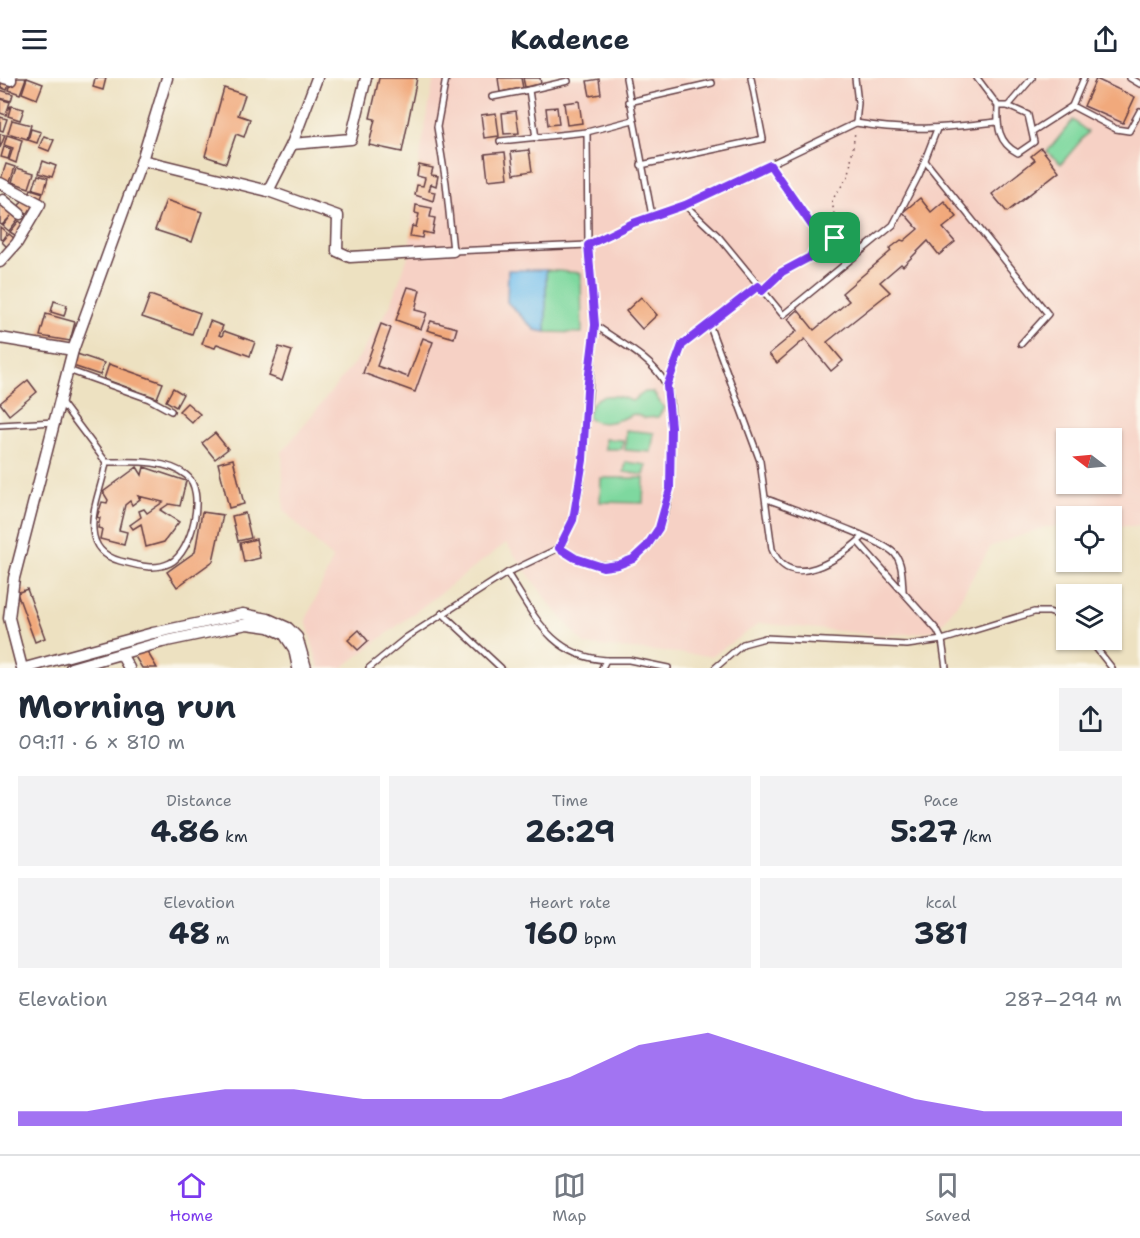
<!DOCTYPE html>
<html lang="en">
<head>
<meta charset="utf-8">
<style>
	:root { --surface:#fff; --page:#f2f2f3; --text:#1f2937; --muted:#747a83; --line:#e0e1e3; --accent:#7c3aed }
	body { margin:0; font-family:"Shantell Sans",sans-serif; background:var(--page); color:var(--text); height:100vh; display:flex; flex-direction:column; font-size:22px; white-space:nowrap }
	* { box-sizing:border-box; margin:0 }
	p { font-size:20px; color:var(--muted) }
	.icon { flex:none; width:33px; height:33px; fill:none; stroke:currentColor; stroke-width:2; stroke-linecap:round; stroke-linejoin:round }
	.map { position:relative; height:590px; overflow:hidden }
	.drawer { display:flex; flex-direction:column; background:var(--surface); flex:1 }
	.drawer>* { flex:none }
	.needle { width:39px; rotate:286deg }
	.tools { position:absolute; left:1056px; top:350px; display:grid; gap:12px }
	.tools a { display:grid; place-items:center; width:66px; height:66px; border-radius:0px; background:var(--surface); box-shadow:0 2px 4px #0004; font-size:30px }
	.pin { position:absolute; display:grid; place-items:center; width:51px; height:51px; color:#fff; margin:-26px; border-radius:12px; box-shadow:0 3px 9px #0006 }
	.round { display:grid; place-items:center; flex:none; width:63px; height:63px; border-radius:0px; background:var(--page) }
	.summary { display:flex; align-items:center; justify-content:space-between; height:102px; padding:0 18px }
	h1 { font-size:33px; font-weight:700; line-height:45px }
	.stats { display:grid; grid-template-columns:repeat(3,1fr); gap:9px; height:102px; padding:6px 18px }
	.stats div { display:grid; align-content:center; border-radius:0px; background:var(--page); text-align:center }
	.stats b { font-size:30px; font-weight:700 }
	.stats small { font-size:16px; font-weight:400 }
	.stats p { font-size:16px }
	.chart { height:168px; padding:12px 18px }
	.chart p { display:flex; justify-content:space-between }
	.chart svg { width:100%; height:108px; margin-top:6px; fill:var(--accent); opacity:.7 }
	header { display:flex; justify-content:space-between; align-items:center; height:78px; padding:0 18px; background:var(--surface); font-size:27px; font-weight:700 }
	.menu { display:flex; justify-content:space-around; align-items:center; height:84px; border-top:2px solid var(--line); background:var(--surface); font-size:16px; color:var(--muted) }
	.menu a { display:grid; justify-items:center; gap:3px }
	.menu .on { color:var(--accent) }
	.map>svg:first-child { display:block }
	.built { fill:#f6d1c5; fill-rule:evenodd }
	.green { fill:#7ed89f; stroke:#647c65; stroke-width:1.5 }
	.water { fill:#73bfed; stroke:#5e6f8c; stroke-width:1.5 }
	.building { fill:#f1a97c }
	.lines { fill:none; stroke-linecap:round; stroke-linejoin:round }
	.lane-casing { stroke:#623c42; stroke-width:8 }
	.street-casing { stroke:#623c42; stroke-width:13 }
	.path { stroke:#623c42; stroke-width:1.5; stroke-dasharray:1.5 4.5; stroke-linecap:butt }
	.lane { stroke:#fff; stroke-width:5 }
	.street { stroke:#fff; stroke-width:10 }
	.route-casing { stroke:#fff; stroke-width:12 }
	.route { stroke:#7c3aed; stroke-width:8 }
</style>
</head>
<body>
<header><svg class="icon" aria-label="menu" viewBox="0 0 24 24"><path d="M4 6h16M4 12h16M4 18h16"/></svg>Kadence<svg class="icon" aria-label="share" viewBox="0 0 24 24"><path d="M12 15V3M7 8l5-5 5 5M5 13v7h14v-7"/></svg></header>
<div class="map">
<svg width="1140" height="590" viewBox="0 0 1140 590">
	<rect width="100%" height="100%" fill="#fbf7ec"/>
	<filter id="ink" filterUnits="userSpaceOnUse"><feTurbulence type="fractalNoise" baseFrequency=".0167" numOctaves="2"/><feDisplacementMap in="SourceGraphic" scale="12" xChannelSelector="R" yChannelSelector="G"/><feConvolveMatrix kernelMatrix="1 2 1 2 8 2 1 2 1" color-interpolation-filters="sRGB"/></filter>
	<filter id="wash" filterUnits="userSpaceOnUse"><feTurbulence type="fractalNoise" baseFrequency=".008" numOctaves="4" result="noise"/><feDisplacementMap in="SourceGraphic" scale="24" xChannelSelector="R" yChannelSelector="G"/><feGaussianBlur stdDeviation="1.35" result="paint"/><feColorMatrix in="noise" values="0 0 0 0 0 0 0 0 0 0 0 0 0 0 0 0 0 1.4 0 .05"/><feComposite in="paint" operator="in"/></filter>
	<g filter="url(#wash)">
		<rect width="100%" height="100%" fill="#ede1c1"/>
		<path class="built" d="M 434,0 L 1140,0 L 1140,448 L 1112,448 L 1112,438 L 1066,438 L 1066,449 L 1046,449 L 991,468 L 957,526 L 937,552 L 910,556 L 878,557 L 760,545 L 712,578 L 585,567 L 552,529 L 506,465 L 342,590 L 319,590 L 306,542 L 333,481 L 284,433 L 282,374 L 359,279 L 391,226 L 408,178 L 421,71 ZM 1066,360 L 1112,360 L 1112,405 L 1066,405 Z"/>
		<g class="green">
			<polygon points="1073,42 1088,54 1061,86 1047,74"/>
			<polygon points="546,192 581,195 582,255 546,254"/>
			<path d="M 645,314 L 653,314 L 664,330 L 658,339 L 645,340 L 634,336 C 620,342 602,350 588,340 C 589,313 614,315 632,323 Z"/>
			<polygon points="626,352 654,355 651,374 625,372"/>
			<polygon points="605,361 623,362 622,371 605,371"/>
			<polygon points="626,384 647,387 644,397 624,394"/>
			<polygon points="601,400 644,400 643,425 600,424"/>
		</g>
		<polygon class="water" points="508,192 546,192 546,254 535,252 507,224"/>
		<g id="blocks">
			<g class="building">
				<polygon points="13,0 26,0 20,16 9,12"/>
				<polygon points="27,0 43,6 37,21 22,15"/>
				<polygon points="95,0 106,0 103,12 93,9"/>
				<polygon points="379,0 417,0 402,74 369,67 375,41 370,40"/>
				<polygon points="498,0 521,0 523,10 500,14"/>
				<polygon points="523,0 540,0 541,6 525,9"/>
				<polygon points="599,1 601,16 590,18 587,3"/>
				<polygon points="1096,1 1135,19 1123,45 1084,28"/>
				<polygon points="3,2 10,4 7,12 0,9"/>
				<polygon points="224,10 245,17 238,37 250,41 244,59 236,56 226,85 205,78"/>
				<polygon points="0,12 13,16 11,23 0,20"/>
				<polygon points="0,21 10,24 6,37 0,35"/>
				<polygon points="579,23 582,45 567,47 564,25"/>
				<polygon points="11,28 24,31 20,42 8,38"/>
				<polygon points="557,29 559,46 548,47 546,30"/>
				<polygon points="516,33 519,55 504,56 502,35"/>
				<polygon points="496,35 499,58 484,60 481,37"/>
				<polygon points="0,39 7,41 3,53 0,52"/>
				<polygon points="12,42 31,47 27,61 8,55"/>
				<polygon points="31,51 41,54 37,65 28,62"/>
				<polygon points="0,56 5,57 0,70"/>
				<polygon points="7,57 22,62 16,85 9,82 13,70 4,67"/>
				<polygon points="44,58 54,62 49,73 39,69"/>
				<polygon points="4,69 11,71 8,81 1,79"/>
				<polygon points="1041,70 1059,93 1007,134 992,116 1035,82 1031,78"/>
				<polygon points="529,72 532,93 514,96 511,74"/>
				<polygon points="505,74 508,100 488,102 485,76"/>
				<polygon points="43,83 56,88 52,99 39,95"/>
				<polygon points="6,86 15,89 10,104 1,101"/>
				<polygon points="419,87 433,90 431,97 438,98 436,108 431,106 429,113 435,114 433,123 415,117 417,107 423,108 425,100 417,98"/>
				<polygon points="17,90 34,95 29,110 12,104"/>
				<polygon points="38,97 48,100 44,114 33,111"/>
				<polygon points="31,111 43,115 40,123 28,119"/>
				<polygon points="24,119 35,125 29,136 18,130"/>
				<polygon points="920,120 931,134 944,123 957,139 943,150 955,164 939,177 928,163 903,188 901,186 880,204 890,214 827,264 843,283 831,293 805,261 777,285 769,276 797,253 788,241 798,232 814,252 849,223 842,215 891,173 889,171 901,162 904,163 918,151 903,134"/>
				<polygon points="166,122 202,134 192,164 155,152"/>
				<polygon points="3,126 19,140 9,153 3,148 11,138 2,147 0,146 0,129"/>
				<polygon points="416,127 432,130 430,139 435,140 432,156 423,154 422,160 410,158 412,148 416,149 419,136 415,135"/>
				<polygon points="19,143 26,148 18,159 10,154"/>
				<polygon points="0,149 7,155 2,162 0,161"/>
				<polygon points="9,156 15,161 8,170 2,164"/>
				<polygon points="408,209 420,212 415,232 427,235 421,251 396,242"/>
				<polygon points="150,217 200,235 192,256 142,239"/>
				<polygon points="641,219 657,237 642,251 626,233"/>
				<polygon points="54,223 67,227 64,238 51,234"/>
				<polygon points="46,236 75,244 70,263 40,258"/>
				<polygon points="210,243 223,248 219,257 222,258 224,253 255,264 250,278 217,266 215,270 202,266"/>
				<polygon points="431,243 457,250 454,260 427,252"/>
				<polygon points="381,246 391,250 377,288 408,299 423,260 433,264 415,314 363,295"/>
				<polygon points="279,269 292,273 282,303 269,298"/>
				<polygon points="77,276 104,285 100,297 73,288"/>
				<polygon points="109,286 163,305 157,320 104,301"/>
				<polygon points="28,302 37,314 9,337 0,325"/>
				<polygon points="173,310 183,316 176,329 166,323"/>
				<polygon points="187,325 200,336 192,345 179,333"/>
				<polygon points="215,355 228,371 215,381 202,365"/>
				<polygon points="233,381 244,426 229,430 218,385"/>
				<polygon points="137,389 142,397 144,389 186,403 180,428 169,426 160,432 179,444 164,464 146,469 141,446 133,451 130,447 141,439 139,433 144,431 147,435 163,424 138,418 140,421 132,427 130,423 125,427 119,452 127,454 124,467 100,461 102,451 98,450 100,440 97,439 102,424 107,425 108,422 103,414"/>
				<polygon points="202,434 223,437 213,483 177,509 167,494 195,474"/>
				<polygon points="245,435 251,460 238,463 232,438"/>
				<polygon points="256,461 260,480 244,484 240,465"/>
				<polygon points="27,511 45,560 35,564 17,515"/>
				<polygon points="359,552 368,563 358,572 348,562"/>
				<polygon points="145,570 157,590 142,590 134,577"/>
			</g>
		</g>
	</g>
	<g filter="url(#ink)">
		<use href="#blocks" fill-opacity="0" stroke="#623c42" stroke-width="1.5"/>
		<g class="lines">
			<g class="lane-casing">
				<g id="lane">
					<polyline points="446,0 437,49 446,105 453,173 588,167 633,145 685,127 856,45 858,25 855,0"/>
					<polyline points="626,0 652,138"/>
					<path d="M 977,0 L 998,28 C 997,48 998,65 1018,75 L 1034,64 L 1028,37 L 1008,28 L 998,28"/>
					<polyline points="1130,0 1140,6"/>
					<polyline points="492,19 529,12"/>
					<polyline points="629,24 712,5"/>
					<polyline points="1008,28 1032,0"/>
					<polyline points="1072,28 1084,0"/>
					<path d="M 856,45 C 909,54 944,50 997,44"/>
					<polyline points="1033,53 1072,28 1116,51 1129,53 1140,33"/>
					<polyline points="587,54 633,42"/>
					<polyline points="536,60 529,12 568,3"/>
					<polyline points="500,63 587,54 588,167 595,247 581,402 573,443 559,470 507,495"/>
					<polyline points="925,83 1048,236 1021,266"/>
					<polyline points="641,87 763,61 751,0"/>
					<polyline points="685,127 719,159 783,237 893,147 919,97 937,51"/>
					<path d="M 709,246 L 760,383 L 772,471 C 790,516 840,480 863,459"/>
					<polyline points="68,292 149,321 171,333"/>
					<polyline points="667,308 682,267 757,208"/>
					<path d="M 61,324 L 106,384 C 103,406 91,430 93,452 C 94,469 105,479 120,483 C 136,487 154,493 170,485 C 192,475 207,412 186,397 C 165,381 130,384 106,384"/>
					<polyline points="0,347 55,344"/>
					<path d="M 767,421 C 792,431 881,460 895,476 C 903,486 902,501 903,512"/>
					<polyline points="858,464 937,552 942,562 946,590"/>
					<path d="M 559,470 C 609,502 651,489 667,428 C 672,409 670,389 671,369 C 671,349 674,323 665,305 C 652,280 617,263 595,247"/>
					<polyline points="442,535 501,590"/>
					<polyline points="1089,561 1112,590"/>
					<polyline points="606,582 629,582 668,590"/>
					<path d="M 369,590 L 407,559 L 507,495 C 535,538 550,578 606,582 L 602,590"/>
					<polyline points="715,590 743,566 765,560 907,567 942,562 1034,534 1049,534 1066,540"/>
				</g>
			</g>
			<g class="street-casing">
				<g id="street">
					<polyline points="4,0 11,2 11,0"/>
					<polyline points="292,66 351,61 366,0"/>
					<polyline points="142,82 268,113 338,138 337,173 350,179 453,173"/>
					<polyline points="0,105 40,126 17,165 0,184"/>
					<polyline points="268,113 292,66 317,0"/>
					<polyline points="3,122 20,136"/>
					<polyline points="0,260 73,272"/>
					<polyline points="121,576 129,590"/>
					<polyline points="22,590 9,540 14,500 73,272 142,82 167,0"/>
					<polyline points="25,590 153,555 243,536 268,541 288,550 297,559 306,590"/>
					<polyline points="71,590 162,564 247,546 269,549 284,556 294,571 298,590"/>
				</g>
			</g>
			<g class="path">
				<polyline points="774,93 819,158 835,160 837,157 832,122 849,97 855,54"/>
				<polyline points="815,171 834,160"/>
				<path d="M 768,206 C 786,189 812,185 819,159"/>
			</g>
			<use href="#lane" class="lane"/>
			<use href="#street" class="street"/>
		</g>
	</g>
	<g class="lines" filter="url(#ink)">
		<g class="route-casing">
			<polygon id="route" points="770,87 819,158 835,160 814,171 810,179 782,194 762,213 758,208 682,267 667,308 671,349 670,411 659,450 647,468 633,481 618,487 603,489 575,480 559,470 573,442 583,382 587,312 595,247 588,167 633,145 685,127"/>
		</g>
		<use href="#route" class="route"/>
	</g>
</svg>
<div class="tools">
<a><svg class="needle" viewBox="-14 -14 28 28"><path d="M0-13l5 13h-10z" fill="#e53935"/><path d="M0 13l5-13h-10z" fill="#747a83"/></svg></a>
<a><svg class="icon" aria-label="locate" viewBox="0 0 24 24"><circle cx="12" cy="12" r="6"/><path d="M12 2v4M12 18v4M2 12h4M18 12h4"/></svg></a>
<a><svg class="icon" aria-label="layers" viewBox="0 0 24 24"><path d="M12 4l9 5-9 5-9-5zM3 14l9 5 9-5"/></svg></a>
</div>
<div class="pin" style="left:835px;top:160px;background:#1e9e55"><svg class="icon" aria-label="arrive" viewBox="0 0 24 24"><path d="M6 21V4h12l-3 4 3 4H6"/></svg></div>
</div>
<section class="drawer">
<div class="summary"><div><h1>Morning run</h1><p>09:11 · 6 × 810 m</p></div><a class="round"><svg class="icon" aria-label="share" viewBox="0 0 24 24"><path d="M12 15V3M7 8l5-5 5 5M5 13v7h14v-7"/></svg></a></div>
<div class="stats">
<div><p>Distance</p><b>4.86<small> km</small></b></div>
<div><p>Time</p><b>26:29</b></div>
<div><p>Pace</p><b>5:27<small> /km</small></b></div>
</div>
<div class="stats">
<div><p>Elevation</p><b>48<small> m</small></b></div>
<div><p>Heart rate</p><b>160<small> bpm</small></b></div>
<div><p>kcal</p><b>381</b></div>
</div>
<div class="chart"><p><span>Elevation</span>287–294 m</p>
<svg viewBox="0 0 160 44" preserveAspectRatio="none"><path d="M0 44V38L10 38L20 33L30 29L40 29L50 33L60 33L70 33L80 24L90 11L100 6L110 15L120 24L130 33L140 38L150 38L160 38V44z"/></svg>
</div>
</section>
<nav class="menu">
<a class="on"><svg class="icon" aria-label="home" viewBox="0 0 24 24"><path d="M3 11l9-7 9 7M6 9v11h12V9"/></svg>Home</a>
<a><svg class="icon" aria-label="map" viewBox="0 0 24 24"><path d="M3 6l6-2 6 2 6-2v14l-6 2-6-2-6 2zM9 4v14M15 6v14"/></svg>Map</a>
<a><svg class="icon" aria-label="saved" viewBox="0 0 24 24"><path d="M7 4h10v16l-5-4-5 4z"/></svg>Saved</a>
</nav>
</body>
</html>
